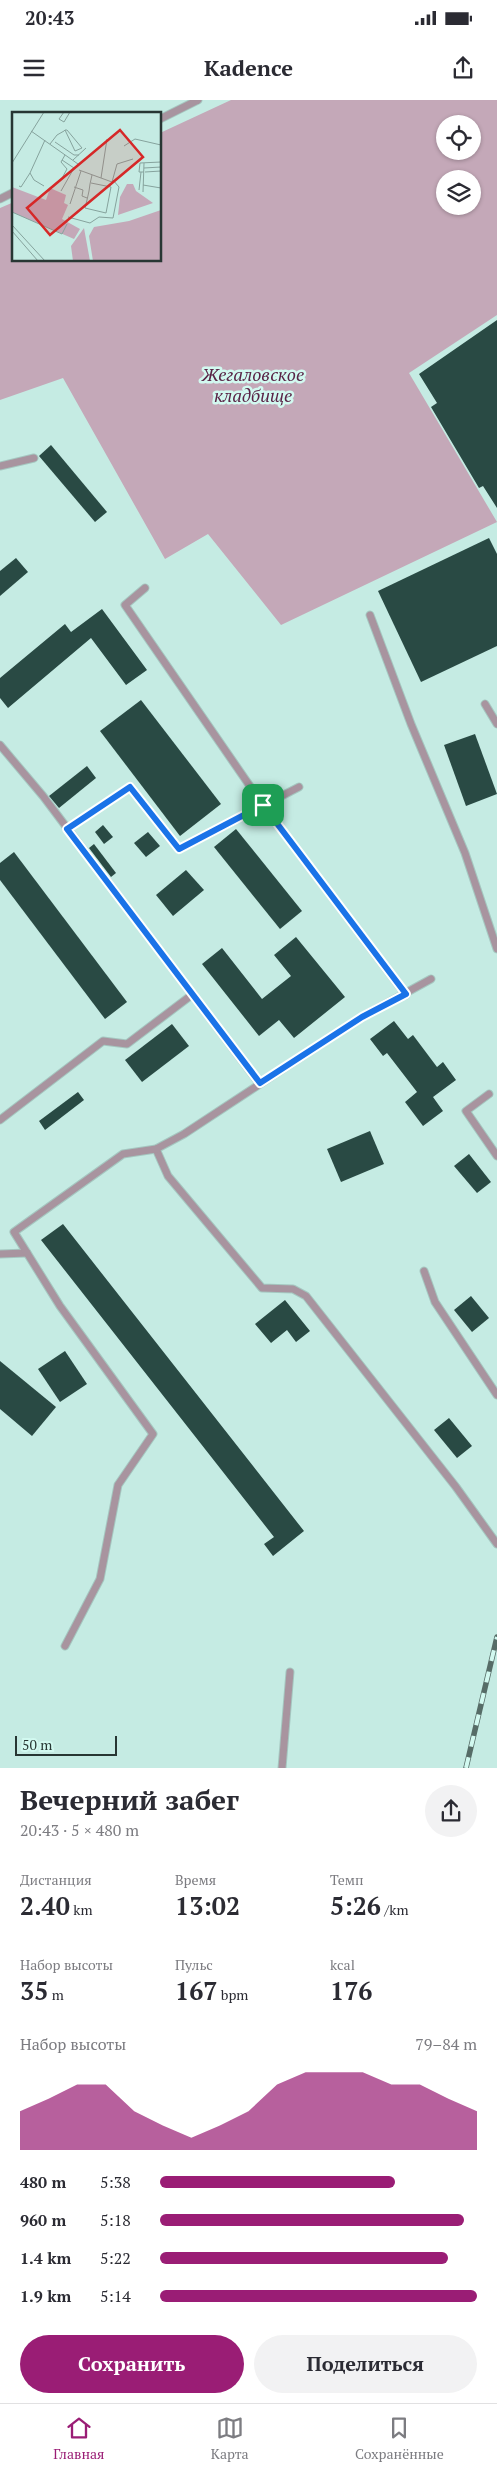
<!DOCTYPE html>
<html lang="ru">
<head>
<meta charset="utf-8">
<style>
	:root { --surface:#fff; --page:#f2f2f3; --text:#2b2b33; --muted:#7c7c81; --line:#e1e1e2; --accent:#9a1d75 }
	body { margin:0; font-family:"PT Serif",serif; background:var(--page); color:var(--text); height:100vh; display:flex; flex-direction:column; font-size:19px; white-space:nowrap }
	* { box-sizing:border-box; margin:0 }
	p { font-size:16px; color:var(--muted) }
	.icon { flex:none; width:28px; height:28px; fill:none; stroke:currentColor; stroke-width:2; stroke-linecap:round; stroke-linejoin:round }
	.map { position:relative; height:1668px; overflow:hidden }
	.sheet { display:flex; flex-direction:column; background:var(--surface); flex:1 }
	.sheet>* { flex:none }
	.fabs { position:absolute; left:436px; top:15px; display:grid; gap:10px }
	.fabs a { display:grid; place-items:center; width:45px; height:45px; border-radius:50%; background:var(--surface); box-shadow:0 1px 4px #0004; font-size:25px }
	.scale { position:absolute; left:15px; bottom:12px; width:102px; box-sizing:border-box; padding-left:5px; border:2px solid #273633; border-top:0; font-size:14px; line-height:18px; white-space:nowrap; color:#273633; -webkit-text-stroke:4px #d2f9f0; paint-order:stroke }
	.pin { position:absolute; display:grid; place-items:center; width:42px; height:42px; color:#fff; margin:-21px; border-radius:10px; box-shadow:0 2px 8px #0006 }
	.round { display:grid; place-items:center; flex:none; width:52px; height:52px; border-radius:26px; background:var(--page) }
	.head { display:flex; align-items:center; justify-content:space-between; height:85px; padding:0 20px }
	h1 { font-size:28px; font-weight:700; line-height:38px }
	.figures { display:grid; grid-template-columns:repeat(3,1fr); gap:8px; height:85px; padding:5px 20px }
	.figures div { display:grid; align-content:center }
	.figures b { font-size:25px; font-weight:700 }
	.figures small { font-size:14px; font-weight:400 }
	.figures p { font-size:14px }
	.chart { height:140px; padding:10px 20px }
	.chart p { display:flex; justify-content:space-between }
	.chart svg { width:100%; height:90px; margin-top:5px; fill:var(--accent); opacity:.7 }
	.primary-button { display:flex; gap:10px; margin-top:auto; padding:10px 20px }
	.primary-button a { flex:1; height:58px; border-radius:30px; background:var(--accent); color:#fff; font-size:20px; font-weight:700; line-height:58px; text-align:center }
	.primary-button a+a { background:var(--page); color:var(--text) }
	ul { padding:0 20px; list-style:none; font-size:16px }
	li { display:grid; grid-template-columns:80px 60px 1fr; align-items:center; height:38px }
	li i { height:12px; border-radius:6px; background:var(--accent) }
	.status { display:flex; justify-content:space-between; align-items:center; height:35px; padding:0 25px; background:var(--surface); direction:ltr }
	.status svg { height:14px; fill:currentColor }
	header { display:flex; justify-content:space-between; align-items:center; height:65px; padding:0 20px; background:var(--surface); font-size:22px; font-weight:700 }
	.menu { display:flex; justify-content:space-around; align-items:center; height:70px; border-top:1px solid var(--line); background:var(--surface); font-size:14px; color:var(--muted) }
	.menu a { display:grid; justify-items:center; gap:2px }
	.menu .current { color:var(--accent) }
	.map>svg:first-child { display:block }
	.green { fill:#c4a8b8; fill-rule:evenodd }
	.building { fill:#294a44 }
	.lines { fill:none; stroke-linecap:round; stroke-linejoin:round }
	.service-casing { stroke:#a5c7c0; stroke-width:9 }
	.service { stroke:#a8949f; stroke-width:7 }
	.rail-casing { stroke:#566c67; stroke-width:5.5 }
	.rail { stroke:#d2f9f0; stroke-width:4; stroke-dasharray:11; stroke-linecap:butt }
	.route-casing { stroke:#fff; stroke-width:10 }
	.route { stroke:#1a73e8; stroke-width:6 }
	.labels { text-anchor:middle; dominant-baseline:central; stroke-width:5; stroke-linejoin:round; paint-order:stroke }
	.park-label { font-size:18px; font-style:italic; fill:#592346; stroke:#d2f9f0 }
	.inset-road { fill:none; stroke:#86a39d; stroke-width:1 }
	.view { fill:#d62828; fill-opacity:0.15; stroke:#d62828; stroke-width:2.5 }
	.inset-edge { fill:none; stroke:#273633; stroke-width:2.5 }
</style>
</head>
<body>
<div class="status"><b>20:43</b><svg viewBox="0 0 49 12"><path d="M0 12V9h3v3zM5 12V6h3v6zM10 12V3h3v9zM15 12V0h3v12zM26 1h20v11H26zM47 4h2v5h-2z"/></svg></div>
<header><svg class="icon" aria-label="menu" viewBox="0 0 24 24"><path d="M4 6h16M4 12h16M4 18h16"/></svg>Kadence<svg class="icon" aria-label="share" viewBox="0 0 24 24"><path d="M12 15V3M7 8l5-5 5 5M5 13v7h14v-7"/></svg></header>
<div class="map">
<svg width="497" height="1668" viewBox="0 0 497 1668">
	<rect width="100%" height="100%" fill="#c5ebe3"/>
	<path class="green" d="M 231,0 L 497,0 L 497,215 L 409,273 L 497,422 L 281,525 L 208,434 L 165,459 L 63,278 L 0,300 L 0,108 L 14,102 L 14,160 L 160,160 L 160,33 ZM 445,24 L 472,24 L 472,51 L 445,51 ZM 445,79 L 472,79 L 472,106 L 445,106 Z"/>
	<g class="building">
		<polygon points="497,220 497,408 483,386 479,388 431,307 437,303 419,274"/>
		<polygon points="51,345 107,412 95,422 39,356"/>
		<polygon points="489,438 497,454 497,546 421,582 378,491"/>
		<polygon points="16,458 28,472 0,496 0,471"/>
		<polygon points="102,509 147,570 126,585 91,538 8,608 0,598 0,578 65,524 71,532"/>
		<polygon points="141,600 221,704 180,736 100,631"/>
		<polygon points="475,634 497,694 466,706 444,645"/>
		<polygon points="87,666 96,678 59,708 49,696"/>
		<polygon points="103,725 113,737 104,744 95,732"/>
		<polygon points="236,729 302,811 280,829 214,747"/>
		<polygon points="148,732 160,746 146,757 134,743"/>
		<polygon points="94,744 116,773 111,777 89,748"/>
		<polygon points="14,752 127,902 105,919 0,780 0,763"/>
		<polygon points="186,770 204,790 173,816 156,795"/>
		<polygon points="296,837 345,897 294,938 279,920 259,936 202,864 222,848 262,899 291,876 274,855"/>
		<polygon points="394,921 408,939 413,935 437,967 443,962 456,980 433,997 443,1011 423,1026 405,1002 417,992 387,953 383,956 370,939"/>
		<polygon points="172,924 189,946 142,982 125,960"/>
		<polygon points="78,992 84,1000 45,1030 39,1021"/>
		<polygon points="370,1031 384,1064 341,1082 327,1049"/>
		<polygon points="469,1054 491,1082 477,1093 454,1066"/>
		<polygon points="63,1124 304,1431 273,1456 264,1444 274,1437 41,1140"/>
		<polygon points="471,1196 489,1218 472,1232 454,1210"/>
		<polygon points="285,1200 310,1231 296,1242 287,1230 271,1243 255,1224"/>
		<polygon points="65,1251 87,1284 60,1302 38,1269"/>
		<polygon points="0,1261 56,1307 32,1336 0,1309"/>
		<polygon points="449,1318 472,1346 457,1358 434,1330"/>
	</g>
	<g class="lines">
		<g class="service-casing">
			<g id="service">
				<polyline points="160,19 198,0"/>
				<polyline points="0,99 14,92"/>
				<polyline points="0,366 34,358"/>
				<polyline points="145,488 125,505 263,705 406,895"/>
				<polyline points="370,515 411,624 465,753 497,849"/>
				<polyline points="485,604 497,624"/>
				<polyline points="0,645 43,696 259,983"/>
				<polyline points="67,729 130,687 179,749 299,687"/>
				<polyline points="489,994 466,1011 497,1056"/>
				<polyline points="0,1020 103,941 127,944 193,894"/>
				<polyline points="156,1049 168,1076 262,1188 293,1189 306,1196 456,1387 497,1444"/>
				<polyline points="0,1154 27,1153"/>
				<polyline points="424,1171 435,1202 497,1295"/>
				<polyline points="65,1546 100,1479 118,1385 153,1334 60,1206 14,1132 123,1054 156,1049 184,1034 362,917 431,879"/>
				<polyline points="282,1668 290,1572"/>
			</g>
		</g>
		<use href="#service" class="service"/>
		<g class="rail-casing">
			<polyline id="rail" points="466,1668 497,1537"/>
		</g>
		<use href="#rail" class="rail"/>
	</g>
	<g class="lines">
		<g class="route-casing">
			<polygon id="route" points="130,687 179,749 263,705 406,894 362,917 260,983 67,729"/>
		</g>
		<use href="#route" class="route"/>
	</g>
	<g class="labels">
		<g class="park-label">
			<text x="253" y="274">Жегаловское<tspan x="253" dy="21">кладбище</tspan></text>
		</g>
	</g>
	<g transform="translate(12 12)">
		<rect width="149" height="149" fill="#c5ebe3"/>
		<path d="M 115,72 L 121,72 L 124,79 L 141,91 L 106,103 L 108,85 ZM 0,75 L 34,88 L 38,76 L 54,83 L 52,91 L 56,93 L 50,107 L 68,117 L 62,127 L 0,100 ZM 149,98 L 149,149 L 81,149 L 77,124 L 82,115 L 117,109 ZM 72,116 L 78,149 L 61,149 L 59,134 Z" fill="#c4a8b8"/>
		<path class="inset-road" d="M 52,0 L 47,7 L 52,10 L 58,0M 19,19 L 66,52M 43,30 L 62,43 L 67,43M 38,32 L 45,23 L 52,19 L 53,18 L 55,18 L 70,36 L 63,39 L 53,18M 112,34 L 123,27 L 149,33M 61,48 L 74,36M 0,51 L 32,0M 132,56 L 149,55M 67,58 L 100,70 L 105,52 L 121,47M 132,60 L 127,60 L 128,51 L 149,50M 133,60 L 149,59M 89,66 L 95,27M 49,68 L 55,57 L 49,50 L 53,43M 79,71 L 99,75 L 94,101 L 73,96 L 75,88 L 77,79 L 78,72 L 80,63M 131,73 L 149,76M 7,74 L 9,75 L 18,61M 32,74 L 22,68 L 18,61 L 33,28M 62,75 L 71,78 L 70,84 L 75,86M 127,78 L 129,60M 49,79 L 62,56 L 50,48M 131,80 L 132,51M 58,92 L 69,59M 0,100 L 50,122 L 55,112M 56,105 L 78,111 L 87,105 L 101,106 L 107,75 L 101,68M 0,113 L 33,149M 0,119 L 26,149"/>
		<path class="view" d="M 108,18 L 131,45 L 38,123 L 15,96 Z"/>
		<rect width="149" height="149" class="inset-edge"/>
	</g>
</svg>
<div class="fabs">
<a><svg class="icon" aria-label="locate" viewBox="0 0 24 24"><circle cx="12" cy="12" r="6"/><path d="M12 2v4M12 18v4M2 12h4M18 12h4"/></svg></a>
<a><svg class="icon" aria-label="layers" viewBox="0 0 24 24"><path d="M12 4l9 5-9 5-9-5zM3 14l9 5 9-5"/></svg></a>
</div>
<div class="scale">50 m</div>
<div class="pin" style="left:263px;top:705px;background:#1e9e55"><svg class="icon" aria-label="arrive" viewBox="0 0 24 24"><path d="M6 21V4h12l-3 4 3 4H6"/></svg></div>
</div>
<section class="sheet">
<div class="head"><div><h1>Вечерний забег</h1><p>20:43 · 5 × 480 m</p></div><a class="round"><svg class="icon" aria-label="share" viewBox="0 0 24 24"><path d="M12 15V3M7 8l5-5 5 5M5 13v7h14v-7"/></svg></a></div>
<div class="figures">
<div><p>Дистанция</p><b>2.40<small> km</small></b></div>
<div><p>Время</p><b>13:02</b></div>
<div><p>Темп</p><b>5:26<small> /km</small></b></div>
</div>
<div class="figures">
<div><p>Набор высоты</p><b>35<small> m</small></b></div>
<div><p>Пульс</p><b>167<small> bpm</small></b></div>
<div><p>kcal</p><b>176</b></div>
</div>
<div class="chart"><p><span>Набор высоты</span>79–84 m</p>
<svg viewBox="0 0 160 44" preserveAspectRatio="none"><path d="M0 44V25L10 19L20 12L30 12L40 25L50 32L60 38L70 32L80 25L90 12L100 6L110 6L120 6L130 12L140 12L150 19L160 25V44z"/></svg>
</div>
<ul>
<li><b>480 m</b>5:38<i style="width:74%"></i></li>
<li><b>960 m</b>5:18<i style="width:96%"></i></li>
<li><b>1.4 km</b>5:22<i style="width:91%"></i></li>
<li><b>1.9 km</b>5:14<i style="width:100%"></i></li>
</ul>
<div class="primary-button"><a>Сохранить</a><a>Поделиться</a></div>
</section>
<nav class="menu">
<a class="current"><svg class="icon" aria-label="home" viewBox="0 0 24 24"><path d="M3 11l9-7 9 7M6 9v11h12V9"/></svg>Главная</a>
<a><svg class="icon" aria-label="map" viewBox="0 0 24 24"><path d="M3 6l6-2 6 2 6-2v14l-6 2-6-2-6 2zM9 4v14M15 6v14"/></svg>Карта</a>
<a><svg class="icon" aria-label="saved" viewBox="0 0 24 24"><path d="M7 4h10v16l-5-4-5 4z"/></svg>Сохранённые</a>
</nav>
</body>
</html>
